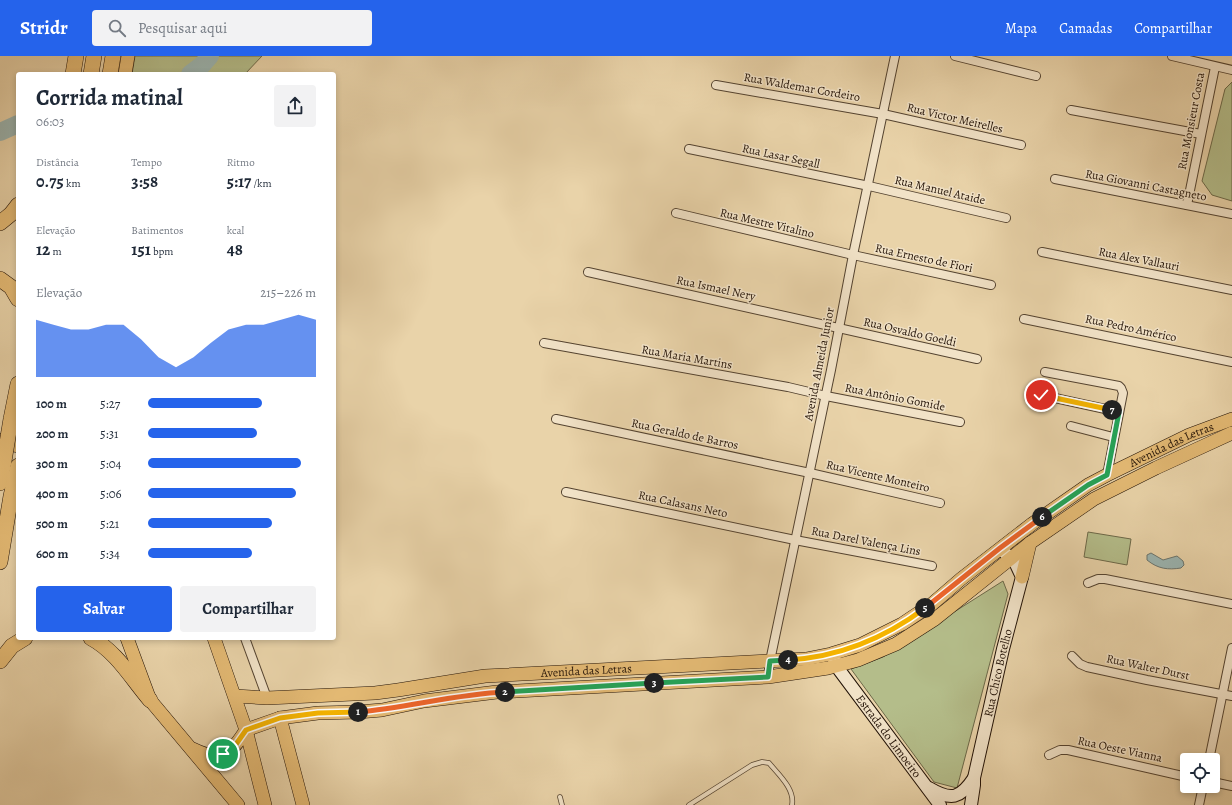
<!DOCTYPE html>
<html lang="pt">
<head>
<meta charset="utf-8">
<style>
	:root { --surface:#fff; --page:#f2f2f3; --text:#1f2937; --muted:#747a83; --accent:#2563eb }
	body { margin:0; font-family:Alegreya,serif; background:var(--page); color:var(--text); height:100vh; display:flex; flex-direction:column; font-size:15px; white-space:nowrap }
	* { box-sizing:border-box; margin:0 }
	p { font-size:13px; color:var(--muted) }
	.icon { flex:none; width:22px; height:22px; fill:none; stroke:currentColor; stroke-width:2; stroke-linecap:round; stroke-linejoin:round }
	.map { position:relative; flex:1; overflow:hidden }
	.details { position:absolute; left:16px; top:16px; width:320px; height:568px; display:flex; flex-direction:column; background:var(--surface); border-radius:4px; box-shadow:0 2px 6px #0003 }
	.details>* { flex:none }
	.fabs { position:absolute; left:1180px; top:697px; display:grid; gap:8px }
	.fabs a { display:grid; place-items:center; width:40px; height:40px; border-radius:4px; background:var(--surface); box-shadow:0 2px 6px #0003; font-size:20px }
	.pin { position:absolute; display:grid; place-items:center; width:34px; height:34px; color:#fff; margin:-17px; border:2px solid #fff; border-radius:50%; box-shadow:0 1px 4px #0007 }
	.km { position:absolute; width:20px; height:20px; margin:-10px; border-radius:50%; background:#222; color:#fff; font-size:11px; line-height:20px; text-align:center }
	.round { display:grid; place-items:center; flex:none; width:42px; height:42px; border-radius:4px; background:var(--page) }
	.head { display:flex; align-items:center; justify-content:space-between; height:68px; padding:0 20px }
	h1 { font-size:22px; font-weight:600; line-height:30px }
	.figures { display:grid; grid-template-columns:repeat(3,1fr); gap:6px; height:68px; padding:4px 20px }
	.figures div { display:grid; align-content:center }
	.figures b { font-size:17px; font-weight:600 }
	.figures small { font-size:11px; font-weight:400 }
	.figures p { font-size:11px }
	.chart { height:112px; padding:8px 20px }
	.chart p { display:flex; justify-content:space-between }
	.chart svg { width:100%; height:72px; margin-top:4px; fill:var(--accent); opacity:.7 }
	.action { display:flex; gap:8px; margin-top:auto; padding:8px 20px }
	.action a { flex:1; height:46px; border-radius:4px; background:var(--accent); color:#fff; font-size:16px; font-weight:600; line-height:46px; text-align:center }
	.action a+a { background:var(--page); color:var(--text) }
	ul { padding:0 20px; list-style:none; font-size:13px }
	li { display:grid; grid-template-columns:64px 48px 1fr; align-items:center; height:30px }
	li i { height:10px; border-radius:5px; background:var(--accent) }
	header { display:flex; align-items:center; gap:24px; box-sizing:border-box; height:56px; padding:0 20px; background:var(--accent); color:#fff }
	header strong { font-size:19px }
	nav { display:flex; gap:22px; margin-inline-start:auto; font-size:14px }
	.search { width:280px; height:36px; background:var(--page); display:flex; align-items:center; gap:10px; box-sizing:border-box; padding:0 14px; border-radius:4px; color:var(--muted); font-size:15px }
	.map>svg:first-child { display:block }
	.green { fill:#b4bd8a; stroke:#6c6848 }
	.water { fill:#9bb6b3; stroke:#6b756e }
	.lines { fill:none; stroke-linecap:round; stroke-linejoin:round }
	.river { stroke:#9bb6b3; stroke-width:18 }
	.service-casing { stroke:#544330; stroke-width:5.5 }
	.minor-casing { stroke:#544330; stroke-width:10 }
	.secondary-casing { stroke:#231307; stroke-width:14 }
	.primary-casing { stroke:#231307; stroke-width:14 }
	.motorway-casing { stroke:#231307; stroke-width:16 }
	.service { stroke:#f1e2c7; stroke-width:4 }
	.minor { stroke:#f1e2c7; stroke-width:8 }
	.secondary { stroke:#f1e2c7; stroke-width:12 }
	.primary { stroke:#e4ba74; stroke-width:13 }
	.motorway { stroke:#e4ba74; stroke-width:15 }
	.motorway-bridge-casing { stroke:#231307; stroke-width:16; stroke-linecap:butt }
	.motorway-bridge { stroke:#e4ba74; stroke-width:15 }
	.split-1-casing { stroke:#fff; stroke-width:8 }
	.split-2-casing { stroke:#fff; stroke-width:8 }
	.split-3-casing { stroke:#fff; stroke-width:8 }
	.split-4-casing { stroke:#fff; stroke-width:8 }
	.split-5-casing { stroke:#fff; stroke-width:8 }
	.split-6-casing { stroke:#fff; stroke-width:8 }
	.split-7-casing { stroke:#fff; stroke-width:8 }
	.split-8-casing { stroke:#fff; stroke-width:8 }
	.split-1 { stroke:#f5b400; stroke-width:5 }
	.split-2 { stroke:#f0652b; stroke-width:5 }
	.split-3 { stroke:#22a559; stroke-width:5 }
	.split-4 { stroke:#22a559; stroke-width:5 }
	.split-5 { stroke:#f5b400; stroke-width:5 }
	.split-6 { stroke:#f0652b; stroke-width:5 }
	.split-7 { stroke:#22a559; stroke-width:5 }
	.split-8 { stroke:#f5b400; stroke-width:5 }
	.labels { text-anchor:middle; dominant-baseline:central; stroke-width:3; stroke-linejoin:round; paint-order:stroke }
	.street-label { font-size:12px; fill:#231307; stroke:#f1e2c7 }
</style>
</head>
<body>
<header>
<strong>Stridr</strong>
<div class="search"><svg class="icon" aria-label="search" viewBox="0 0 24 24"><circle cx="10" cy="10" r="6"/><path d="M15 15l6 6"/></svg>Pesquisar aqui</div>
<nav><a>Mapa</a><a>Camadas</a><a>Compartilhar</a></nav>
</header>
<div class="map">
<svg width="1232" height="749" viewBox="0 0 1232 749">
	<rect width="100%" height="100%" fill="#e9d3a9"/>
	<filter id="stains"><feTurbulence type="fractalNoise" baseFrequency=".005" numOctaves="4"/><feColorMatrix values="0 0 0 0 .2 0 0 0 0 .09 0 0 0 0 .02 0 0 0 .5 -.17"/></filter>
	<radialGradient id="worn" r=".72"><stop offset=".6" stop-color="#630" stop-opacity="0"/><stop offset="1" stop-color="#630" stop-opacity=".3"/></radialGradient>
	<g class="green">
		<polygon points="135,0 262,0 245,18 132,18"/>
		<polygon points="1232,26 1232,145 1212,139 1202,125 1225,33"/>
		<polygon points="1088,476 1131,483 1127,509 1084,501"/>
		<polygon points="1003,525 1008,538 957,732 934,726 851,613 883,601"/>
	</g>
	<path class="water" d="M 1151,497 L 1163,504 L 1177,500 L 1183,505 L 1184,509 L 1181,512 C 1168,514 1158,513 1147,504 L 1147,499 Z"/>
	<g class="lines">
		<g class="river">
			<polyline points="190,18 202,9 210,0"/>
			<polyline points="0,76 18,68"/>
		</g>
		<g class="service-casing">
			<g id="service">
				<polyline points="560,741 562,749"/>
				<path d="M 689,749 L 752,709 L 762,706 L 769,707 C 779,719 795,733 792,749"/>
			</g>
		</g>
		<g class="minor-casing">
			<g id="minor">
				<polyline points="955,0 1036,20"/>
				<polyline points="1172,0 1232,14"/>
				<polyline points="716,29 883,58 1021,89"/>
				<polyline points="1071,54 1201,78"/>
				<polyline points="689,93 869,130 1006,162"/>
				<polyline points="1055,123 1232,158"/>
				<polyline points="1187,149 1215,11"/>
				<polyline points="676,157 853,199 991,229"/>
				<polyline points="1042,196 1232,234"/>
				<polyline points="588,216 977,303"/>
				<polyline points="1024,263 1232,306"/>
				<polyline points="544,287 788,331 826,340 960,366"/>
				<polyline points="1045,316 1119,330 1121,332 1123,337 1107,419"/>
				<polyline points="1041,339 1119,356"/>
				<polyline points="556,363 810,417 940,447"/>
				<polyline points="1071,370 1113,381"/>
				<polyline points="566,436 795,484 932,510"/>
				<polyline points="1088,527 1098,523 1105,523 1232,548"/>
				<polyline points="245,582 267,642"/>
				<polyline points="1072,600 1080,608 1087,611 1147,624 1232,640"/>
				<polyline points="768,621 770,605 831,314 853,199 895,0"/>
				<polyline points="1049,699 1060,694 1068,694 1187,721"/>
				<polyline points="1209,704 1232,592"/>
				<polyline points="1213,726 1232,730"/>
				<polyline points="1199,749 1203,730"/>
			</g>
		</g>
		<g class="secondary-casing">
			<g id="secondary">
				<path id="s1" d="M 833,601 L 837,611 L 940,749"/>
				<path d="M 929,732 C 951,745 960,743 974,722"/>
				<path id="s2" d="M 971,749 L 974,729 L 974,722 L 1003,593 L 1022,521 L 1015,506 L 1004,496"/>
			</g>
		</g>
		<g class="primary-casing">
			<g id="primary">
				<polyline points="125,18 128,0"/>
				<polyline points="1022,521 1030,487"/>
				<polyline points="127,582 150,644 238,749"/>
				<polyline points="214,582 246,674 265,749"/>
				<path id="s3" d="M 235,640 L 267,642 L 375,637 L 398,634 L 485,620 L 806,603 L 831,598 L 860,589 L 902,568 L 932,548 L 961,523 L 1032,468 L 1088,429 L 1107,419 L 1189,379 L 1232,363"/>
				<polyline points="280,662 303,749"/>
				<polyline points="246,674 280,662 318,657 358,656 382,654 424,645 497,636 768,621 828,612 858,604 896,588 935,563 1030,487 1094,443 1156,412 1232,377"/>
				<path d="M 193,693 C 221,707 231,698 246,674"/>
			</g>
		</g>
		<g class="motorway-casing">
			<g id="motorway">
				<polyline points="73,18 76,0"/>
				<polyline points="91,18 94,0"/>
				<polyline points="110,18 113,0"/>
				<polyline points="0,167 11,158 18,149"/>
				<polyline points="0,223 11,231 18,243"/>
				<polyline points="11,363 18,328"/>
				<polyline points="0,385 18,389"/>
				<polyline points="0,427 4,405"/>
				<polyline points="0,506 11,440 18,410"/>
				<path d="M 91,582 C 116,595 132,623 150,644"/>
				<polyline points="0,605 12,590 25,582"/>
			</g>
		</g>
		<use href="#service" class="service"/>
		<use href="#minor" class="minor"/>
		<use href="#secondary" class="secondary"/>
		<use href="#primary" class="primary"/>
		<use href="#motorway" class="motorway"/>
		<g class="motorway-bridge-casing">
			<polyline id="motorway-bridge" points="4,405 11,363"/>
		</g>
		<use href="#motorway-bridge" class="motorway-bridge"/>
	</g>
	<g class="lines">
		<g class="split-1-casing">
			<polyline id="split-1" points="223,698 229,696 232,694 246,674 280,662 318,657 358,656"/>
		</g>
		<g class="split-2-casing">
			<path id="split-2" d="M 358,656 C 407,652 455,638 505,636"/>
		</g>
		<g class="split-3-casing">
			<polyline id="split-3" points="505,636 654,627"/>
		</g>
		<g class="split-4-casing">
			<polyline id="split-4" points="654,627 768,621 770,605 788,604"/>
		</g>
		<g class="split-5-casing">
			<path id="split-5" d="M 788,604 C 839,601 885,582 925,552"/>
		</g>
		<g class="split-6-casing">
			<polyline id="split-6" points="925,552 1000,492 1042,461"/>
		</g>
		<g class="split-7-casing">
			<polyline id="split-7" points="1042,461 1088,429 1107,419 1119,356 1112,354"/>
		</g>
		<g class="split-8-casing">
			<polyline id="split-8" points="1041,339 1112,354"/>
		</g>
		<use href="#split-1" class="split-1"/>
		<use href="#split-2" class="split-2"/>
		<use href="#split-3" class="split-3"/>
		<use href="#split-4" class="split-4"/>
		<use href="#split-5" class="split-5"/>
		<use href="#split-6" class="split-6"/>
		<use href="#split-7" class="split-7"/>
		<use href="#split-8" class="split-8"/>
	</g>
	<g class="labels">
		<g class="street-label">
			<text transform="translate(802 31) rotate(10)">Rua Waldemar Cordeiro</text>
			<text transform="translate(955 62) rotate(13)">Rua Victor Meirelles</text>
			<text transform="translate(1191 65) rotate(-79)">Rua Monsieur Costa</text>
			<text transform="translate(781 100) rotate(12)">Rua Lasar Segall</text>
			<text transform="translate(1146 129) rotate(11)">Rua Giovanni Castagneto</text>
			<text transform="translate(940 134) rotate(13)">Rua Manuel Ataide</text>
			<text transform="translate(767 167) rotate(13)">Rua Mestre Vitalino</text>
			<text transform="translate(924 202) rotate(12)">Rua Ernesto de Fiori</text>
			<text transform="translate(1139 203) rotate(11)">Rua Alex Vallauri</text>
			<text transform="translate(716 232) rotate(12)">Rua Ismael Nery</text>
			<text transform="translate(1131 272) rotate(12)">Rua Pedro Américo</text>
			<text transform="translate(910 276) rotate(13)">Rua Osvaldo Goeldi</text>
			<text transform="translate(687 301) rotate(10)">Rua Maria Martins</text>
			<text transform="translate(819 308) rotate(-79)">Avenida Almeida Junior</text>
			<text transform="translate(895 341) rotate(11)">Rua Antônio Gomide</text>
			<text transform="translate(685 378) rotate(12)">Rua Geraldo de Barros</text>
			<text stroke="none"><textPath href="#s3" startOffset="1001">Avenida das Letras</textPath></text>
			<text transform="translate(878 420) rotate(13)">Rua Vicente Monteiro</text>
			<text transform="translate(683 448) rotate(12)">Rua Calasans Neto</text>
			<text transform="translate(866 485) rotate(11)">Rua Darel Valença Lins</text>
			<text transform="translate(1148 611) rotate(12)">Rua Walter Durst</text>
			<text stroke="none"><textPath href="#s3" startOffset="353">Avenida das Letras</textPath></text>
			<text stroke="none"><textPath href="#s2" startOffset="135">Rua Chico Botelho</textPath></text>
			<text stroke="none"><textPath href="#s1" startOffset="97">Estrada do Limoeiro</textPath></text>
			<text transform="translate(1120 693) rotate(12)">Rua Oeste Vianna</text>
		</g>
	</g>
	<rect width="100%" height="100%" filter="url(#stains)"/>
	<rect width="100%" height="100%" fill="url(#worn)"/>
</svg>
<div class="fabs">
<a><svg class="icon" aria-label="locate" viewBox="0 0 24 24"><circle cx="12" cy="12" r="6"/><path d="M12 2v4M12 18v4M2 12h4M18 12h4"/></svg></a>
</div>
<div class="pin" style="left:223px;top:698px;background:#1e9e55"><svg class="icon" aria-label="arrive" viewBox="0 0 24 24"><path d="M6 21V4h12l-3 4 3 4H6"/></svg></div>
<div class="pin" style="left:1041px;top:339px;background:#d93025"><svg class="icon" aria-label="check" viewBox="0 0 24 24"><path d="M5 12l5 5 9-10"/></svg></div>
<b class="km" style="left:358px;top:656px">1</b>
<b class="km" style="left:505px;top:636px">2</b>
<b class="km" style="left:654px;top:627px">3</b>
<b class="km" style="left:788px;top:604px">4</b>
<b class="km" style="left:925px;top:552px">5</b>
<b class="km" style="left:1042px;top:461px">6</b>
<b class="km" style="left:1112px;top:354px">7</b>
<section class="details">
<div class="head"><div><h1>Corrida matinal</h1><p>06:03</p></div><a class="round"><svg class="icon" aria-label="share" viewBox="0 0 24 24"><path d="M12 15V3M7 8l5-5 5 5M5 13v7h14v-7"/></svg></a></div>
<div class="figures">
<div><p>Distância</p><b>0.75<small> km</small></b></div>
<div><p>Tempo</p><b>3:58</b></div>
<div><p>Ritmo</p><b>5:17<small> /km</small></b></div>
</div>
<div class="figures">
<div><p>Elevação</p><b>12<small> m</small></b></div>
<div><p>Batimentos</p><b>151<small> bpm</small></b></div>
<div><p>kcal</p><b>48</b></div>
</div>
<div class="chart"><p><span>Elevação</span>215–226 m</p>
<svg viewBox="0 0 160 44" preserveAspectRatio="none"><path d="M0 44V9L10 12L20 15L30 15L40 12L50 12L60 21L70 32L80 38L90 32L100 23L110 15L120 12L130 12L140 9L150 6L160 9V44z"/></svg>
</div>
<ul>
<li><b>100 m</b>5:27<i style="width:68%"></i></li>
<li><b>200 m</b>5:31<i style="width:65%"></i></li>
<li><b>300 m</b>5:04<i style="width:91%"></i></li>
<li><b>400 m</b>5:06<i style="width:88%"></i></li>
<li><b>500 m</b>5:21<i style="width:74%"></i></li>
<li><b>600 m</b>5:34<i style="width:62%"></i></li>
</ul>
<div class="action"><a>Salvar</a><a>Compartilhar</a></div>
</section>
</div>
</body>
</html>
